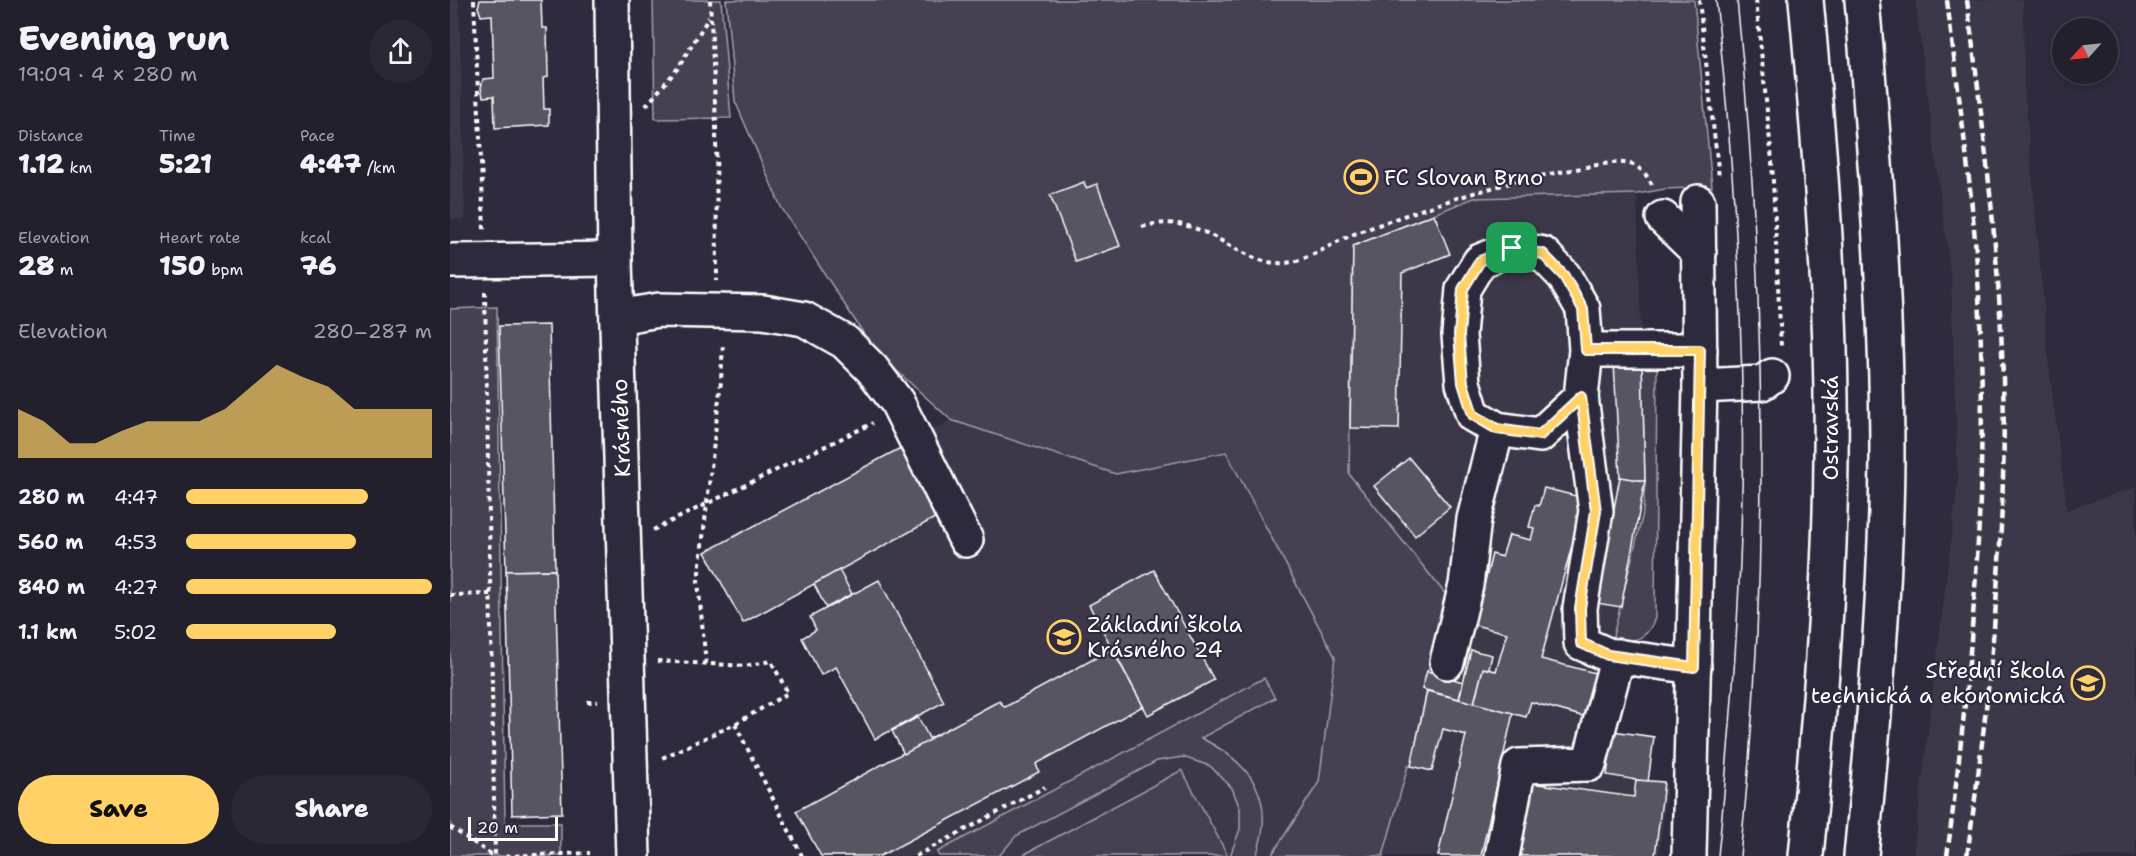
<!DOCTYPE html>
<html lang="en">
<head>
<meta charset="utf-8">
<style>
	:root { --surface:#23202e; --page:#2b2836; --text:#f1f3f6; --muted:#a3a3aa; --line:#403e4a; --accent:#ffd166 }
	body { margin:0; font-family:"Shantell Sans",sans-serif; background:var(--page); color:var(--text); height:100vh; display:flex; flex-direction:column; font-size:22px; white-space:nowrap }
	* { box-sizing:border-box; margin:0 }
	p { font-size:20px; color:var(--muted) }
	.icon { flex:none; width:33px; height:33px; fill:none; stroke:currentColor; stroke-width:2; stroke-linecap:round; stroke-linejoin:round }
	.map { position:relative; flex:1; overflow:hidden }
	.panel { display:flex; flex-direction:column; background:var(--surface); width:450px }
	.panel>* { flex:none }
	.needle { width:39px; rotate:243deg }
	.fabs { position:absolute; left:1602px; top:18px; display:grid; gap:12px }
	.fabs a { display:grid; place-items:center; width:66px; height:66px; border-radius:50%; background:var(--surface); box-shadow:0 3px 9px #0003,0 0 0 2px var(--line); font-size:30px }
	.scale { position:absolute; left:18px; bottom:15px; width:90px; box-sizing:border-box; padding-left:6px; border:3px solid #fff; border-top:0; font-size:16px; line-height:21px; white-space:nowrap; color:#fff; -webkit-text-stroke:4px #2f2a3d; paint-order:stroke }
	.pin { position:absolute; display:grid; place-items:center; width:51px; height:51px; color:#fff; margin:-26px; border-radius:12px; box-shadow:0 3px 9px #0006 }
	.round { display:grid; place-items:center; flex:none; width:63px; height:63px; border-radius:32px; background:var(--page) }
	.summary { display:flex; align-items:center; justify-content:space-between; height:102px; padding:0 18px }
	h1 { font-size:33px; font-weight:800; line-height:45px }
	.figures { display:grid; grid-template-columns:repeat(3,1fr); gap:9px; height:102px; padding:6px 18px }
	.figures div { display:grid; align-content:center }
	.figures b { font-size:26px; font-weight:800 }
	.figures small { font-size:16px; font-weight:400 }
	.figures p { font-size:16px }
	.chart { height:168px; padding:12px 18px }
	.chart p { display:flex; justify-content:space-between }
	.chart svg { width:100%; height:108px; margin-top:6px; fill:var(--accent); opacity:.7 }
	.button { display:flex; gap:12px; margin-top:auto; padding:12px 18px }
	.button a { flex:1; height:69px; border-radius:36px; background:var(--accent); color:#111; font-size:24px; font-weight:800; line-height:69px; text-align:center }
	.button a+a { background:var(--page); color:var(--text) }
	ul { padding:0 18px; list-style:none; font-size:20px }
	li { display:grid; grid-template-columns:96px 72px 1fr; align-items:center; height:45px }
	li i { height:15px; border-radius:8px; background:var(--accent) }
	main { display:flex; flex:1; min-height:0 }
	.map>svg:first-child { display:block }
	.built { fill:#3c3749 }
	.green { fill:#464152; stroke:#a2a0a8; stroke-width:1.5 }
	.building { fill:#595564; stroke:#fff; stroke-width:1.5 }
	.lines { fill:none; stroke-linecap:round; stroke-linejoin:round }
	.minor-casing { stroke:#fff; stroke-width:38 }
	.highway-casing { stroke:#fff; stroke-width:38 }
	.path { stroke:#fff; stroke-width:4; stroke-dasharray:4.5 4.5; stroke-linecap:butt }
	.minor { stroke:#2f2a3d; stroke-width:33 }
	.highway { stroke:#2f2a3d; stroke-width:33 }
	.tram { stroke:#fff; stroke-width:1.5 }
	.rail { stroke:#fff; stroke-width:4.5; stroke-dasharray:9 4.5; stroke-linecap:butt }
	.route-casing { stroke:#fff; stroke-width:12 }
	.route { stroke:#ffd166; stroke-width:8 }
	.labels { text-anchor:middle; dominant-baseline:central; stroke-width:4.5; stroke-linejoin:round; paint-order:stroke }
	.poi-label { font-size:22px; fill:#fff; stroke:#2f2a3d; text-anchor:start }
	.street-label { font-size:22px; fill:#fff; stroke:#2f2a3d }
</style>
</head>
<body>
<main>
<section class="panel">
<div class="summary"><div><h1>Evening run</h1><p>19:09 · 4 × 280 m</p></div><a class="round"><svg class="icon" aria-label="share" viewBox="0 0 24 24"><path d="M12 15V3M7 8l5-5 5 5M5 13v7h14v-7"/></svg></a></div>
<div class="figures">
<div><p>Distance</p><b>1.12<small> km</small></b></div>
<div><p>Time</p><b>5:21</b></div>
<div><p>Pace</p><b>4:47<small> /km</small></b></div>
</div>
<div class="figures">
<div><p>Elevation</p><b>28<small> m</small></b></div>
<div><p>Heart rate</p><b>150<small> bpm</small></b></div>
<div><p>kcal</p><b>76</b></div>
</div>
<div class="chart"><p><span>Elevation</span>280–287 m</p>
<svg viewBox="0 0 160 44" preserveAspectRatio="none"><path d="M0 44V24L10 29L20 38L30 38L40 33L50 29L60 29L70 29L80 24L90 15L100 6L110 11L120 15L130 24L140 24L150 24L160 24V44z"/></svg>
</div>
<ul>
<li><b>280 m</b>4:47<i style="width:74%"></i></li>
<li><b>560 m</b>4:53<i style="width:69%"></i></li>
<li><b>840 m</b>4:27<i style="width:100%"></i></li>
<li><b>1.1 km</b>5:02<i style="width:61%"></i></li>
</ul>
<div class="button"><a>Save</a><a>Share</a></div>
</section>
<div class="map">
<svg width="1686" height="856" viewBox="0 0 1686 856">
	<rect width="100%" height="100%" fill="#2f2a3d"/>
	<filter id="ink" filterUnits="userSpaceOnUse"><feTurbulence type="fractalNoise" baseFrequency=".0167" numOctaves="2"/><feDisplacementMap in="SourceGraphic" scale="12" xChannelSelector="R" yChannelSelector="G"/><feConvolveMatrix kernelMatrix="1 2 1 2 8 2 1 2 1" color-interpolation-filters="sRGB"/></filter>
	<g filter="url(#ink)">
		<g class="built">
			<polygon points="0,0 9,0 15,219 0,219"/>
			<polygon points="1465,0 1573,0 1574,86 1600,376 1617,510 1686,487 1686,856 1463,856 1508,481 1501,276"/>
			<polygon points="1187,194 1195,481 1193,513 1153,675 1162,738 1198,780 1217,785 1209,856 933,856 958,766 961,765 977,691 972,689 977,671 1001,602 899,474 903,246 1024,198"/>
			<polygon points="501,420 666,474 776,452 885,657 869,782 821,856 371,856 346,811 453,754 442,731 425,739 386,668 371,675 352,638 366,630 360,617 376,608 364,585 293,623 255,553"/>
		</g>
		<g class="green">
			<polygon points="203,0 271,0 281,118 205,119"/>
			<polygon points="276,0 1244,0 1262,187 1215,189 1187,194 1024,198 903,246 899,474 1001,601 972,689 977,690 961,766 958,766 933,856 821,856 869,782 885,657 776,452 666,474 501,420 425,351 331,207 285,101"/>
			<polygon points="47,307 55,823 111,823 111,856 0,856 0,309"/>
			<path d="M 1192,362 L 1207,368 L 1205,618 C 1197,641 1184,642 1162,640 L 1193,513 L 1195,481 Z"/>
			<path d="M 814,678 L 825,698 L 751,738 C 801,763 827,798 806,856 L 780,856 L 790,829 L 790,809 L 782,788 L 760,766 L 733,757 L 707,761 L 566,836 L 549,856 L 489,856 L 487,852 Z"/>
			<polygon points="732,770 778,856 571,856"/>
		</g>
		<g class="building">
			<polygon points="30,0 91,0 92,28 97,28 98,77 93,78 94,109 99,109 99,125 45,128 44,96 33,97 31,88 33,79 44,78 42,15 31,16 28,7"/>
			<polygon points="634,182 636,188 647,184 670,246 626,262 600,195"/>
			<polygon points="984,214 1000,254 952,273 949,429 900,428 903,246"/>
			<polygon points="99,325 105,570 56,571 49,326"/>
			<polygon points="1192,362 1195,481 1170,477 1164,363"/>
			<polygon points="458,444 494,513 293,623 255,552"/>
			<polygon points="959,458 1000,507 965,536 924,486"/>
			<polygon points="1170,477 1195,481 1171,607 1146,603"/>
			<polygon points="1094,488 1134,498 1123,540 1134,542 1132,553 1121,549 1091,659 1153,675 1142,719 1081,702 1076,717 1024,703 1033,668 1046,671 1057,633 1024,625 1042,554 1052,557 1059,535 1081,540 1084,528 1079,527 1085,505 1089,506"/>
			<polygon points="105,570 112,813 62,815 56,571"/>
			<polygon points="389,570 402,594 376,608 364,584"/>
			<polygon points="704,570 764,680 698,715 639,605"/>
			<polygon points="429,580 494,702 425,739 386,667 371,675 352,638 366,630 360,617"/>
			<polygon points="662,649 693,706 586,764 589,772 430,856 371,856 346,811 549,701 555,707"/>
			<polygon points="1021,650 1042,655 1039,669 1033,668 1024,703 1009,699"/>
			<polygon points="977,671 1013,682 1009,699 972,689"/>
			<polygon points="977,691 1063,713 1031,856 988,856 1016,735 993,729 982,771 961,766"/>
			<polygon points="468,717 480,740 454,754 442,731"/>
			<polygon points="1163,731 1204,737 1198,782 1157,775"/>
			<polygon points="1186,780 1214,782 1205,856 1071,856 1081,783 1184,797"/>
		</g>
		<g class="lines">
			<g class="minor-casing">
				<g id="minor">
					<polyline points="162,0 165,259 183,856"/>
					<polyline points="1213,218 1249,253"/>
					<polyline points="0,261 165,259"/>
					<polyline points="167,317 209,310 313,312 354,319 395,342 422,369 447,402 516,540"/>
					<polyline points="1136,350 1131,397 1090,435 1047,429 1023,415 1013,383 1009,335 1013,289 1030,261 1062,248 1093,254 1114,276 1133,309 1136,350 1250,350"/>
					<polyline points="1250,386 1312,383 1322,376"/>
					<polyline points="1131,397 1146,511 1130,608 1131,643 1158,655 1244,667"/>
					<polyline points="997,662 1016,585 1024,519 1047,429"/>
					<polyline points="1052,856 1069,766 1139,764 1168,656"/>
					<polyline points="1239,856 1250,386 1248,202"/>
				</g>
			</g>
			<g class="highway-casing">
				<g id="highway">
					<path d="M 1356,0 C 1370,152 1383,305 1381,458 C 1380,591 1369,723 1356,856"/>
					<path d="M 1411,856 C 1424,724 1436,591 1437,458 C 1437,305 1425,152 1412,0"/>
				</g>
			</g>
			<g class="path">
				<polyline points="24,0 34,230"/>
				<polyline points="260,0 266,124 267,281"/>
				<polyline points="1249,0 1269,177"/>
				<polyline points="1306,0 1322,161 1331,347"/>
				<polyline points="196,106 228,68 259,17"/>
				<path d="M 692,227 C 761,206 791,279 850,260 C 870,253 887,240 907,233 C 978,206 1047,183 1121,170 C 1138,167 1163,160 1180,164 C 1192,167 1199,178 1204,189"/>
				<polyline points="35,292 45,856"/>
				<polyline points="203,530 423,423"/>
				<polyline points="0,595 40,594"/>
				<polyline points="207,661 295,666 321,661 338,693 285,724 212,758"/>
				<polyline points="256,664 248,581 271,381 273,342"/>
				<polyline points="137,702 148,702"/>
				<polyline points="285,724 352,856"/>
				<polyline points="0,827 44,856"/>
				<polyline points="56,856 140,853"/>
				<polyline points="466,856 595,787"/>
			</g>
			<use href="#minor" class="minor"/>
			<use href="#highway" class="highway"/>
			<g class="tram">
				<path d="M 1266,0 C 1286,186 1298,374 1290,562 C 1286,660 1278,758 1268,856"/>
				<path d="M 1287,0 C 1316,285 1321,571 1290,856"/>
			</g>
			<g class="rail">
				<path d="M 1517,0 C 1537,158 1558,318 1553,478 C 1549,605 1535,731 1517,856"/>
				<path d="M 1497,856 C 1522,665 1540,472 1528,279 C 1522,186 1508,93 1497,0"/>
			</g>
		</g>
	</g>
	<g class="lines" filter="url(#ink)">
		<g class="route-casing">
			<polygon id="route" points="1062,248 1093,254 1114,276 1133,309 1136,350 1250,350 1244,667 1158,655 1131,643 1130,608 1146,511 1131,397 1090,435 1047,429 1023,415 1013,383 1009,335 1013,289 1030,261"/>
		</g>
		<use href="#route" class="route"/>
	</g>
	<defs>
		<g id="stadium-ring" transform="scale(1.725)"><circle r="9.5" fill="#2f2a3d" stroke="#ffd166" stroke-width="1.5"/><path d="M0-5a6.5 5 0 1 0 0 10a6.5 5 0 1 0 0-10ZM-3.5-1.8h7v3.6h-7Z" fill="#ffd166"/></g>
		<g id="school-ring" transform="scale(1.725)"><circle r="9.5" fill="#2f2a3d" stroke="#ffd166" stroke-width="1.5"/><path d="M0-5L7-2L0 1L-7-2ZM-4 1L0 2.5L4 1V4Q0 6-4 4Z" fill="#ffd166"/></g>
	</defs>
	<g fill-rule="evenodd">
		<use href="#stadium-ring" x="911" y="177"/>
		<use href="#school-ring" x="614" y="637"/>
		<use href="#school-ring" x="1638" y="683"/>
	</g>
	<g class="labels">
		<g class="poi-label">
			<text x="934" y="177">FC Slovan Brno</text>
			<text x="637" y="624">Základní škola<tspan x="637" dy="25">Krásného 24</tspan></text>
			<text x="1615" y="670" text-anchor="end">Střední škola<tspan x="1615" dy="25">technická a ekonomická</tspan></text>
		</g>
		<g class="street-label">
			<text transform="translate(171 428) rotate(-92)">Krásného</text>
			<text transform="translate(1380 428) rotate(-90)">Ostravská</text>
		</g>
	</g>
</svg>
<div class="fabs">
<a><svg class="needle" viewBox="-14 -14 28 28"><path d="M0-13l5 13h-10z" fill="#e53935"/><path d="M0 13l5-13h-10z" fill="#a3a3aa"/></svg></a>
</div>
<div class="scale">20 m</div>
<div class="pin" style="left:1062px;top:248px;background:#1e9e55"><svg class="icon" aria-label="arrive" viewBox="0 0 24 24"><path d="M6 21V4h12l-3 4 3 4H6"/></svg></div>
</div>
</main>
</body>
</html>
